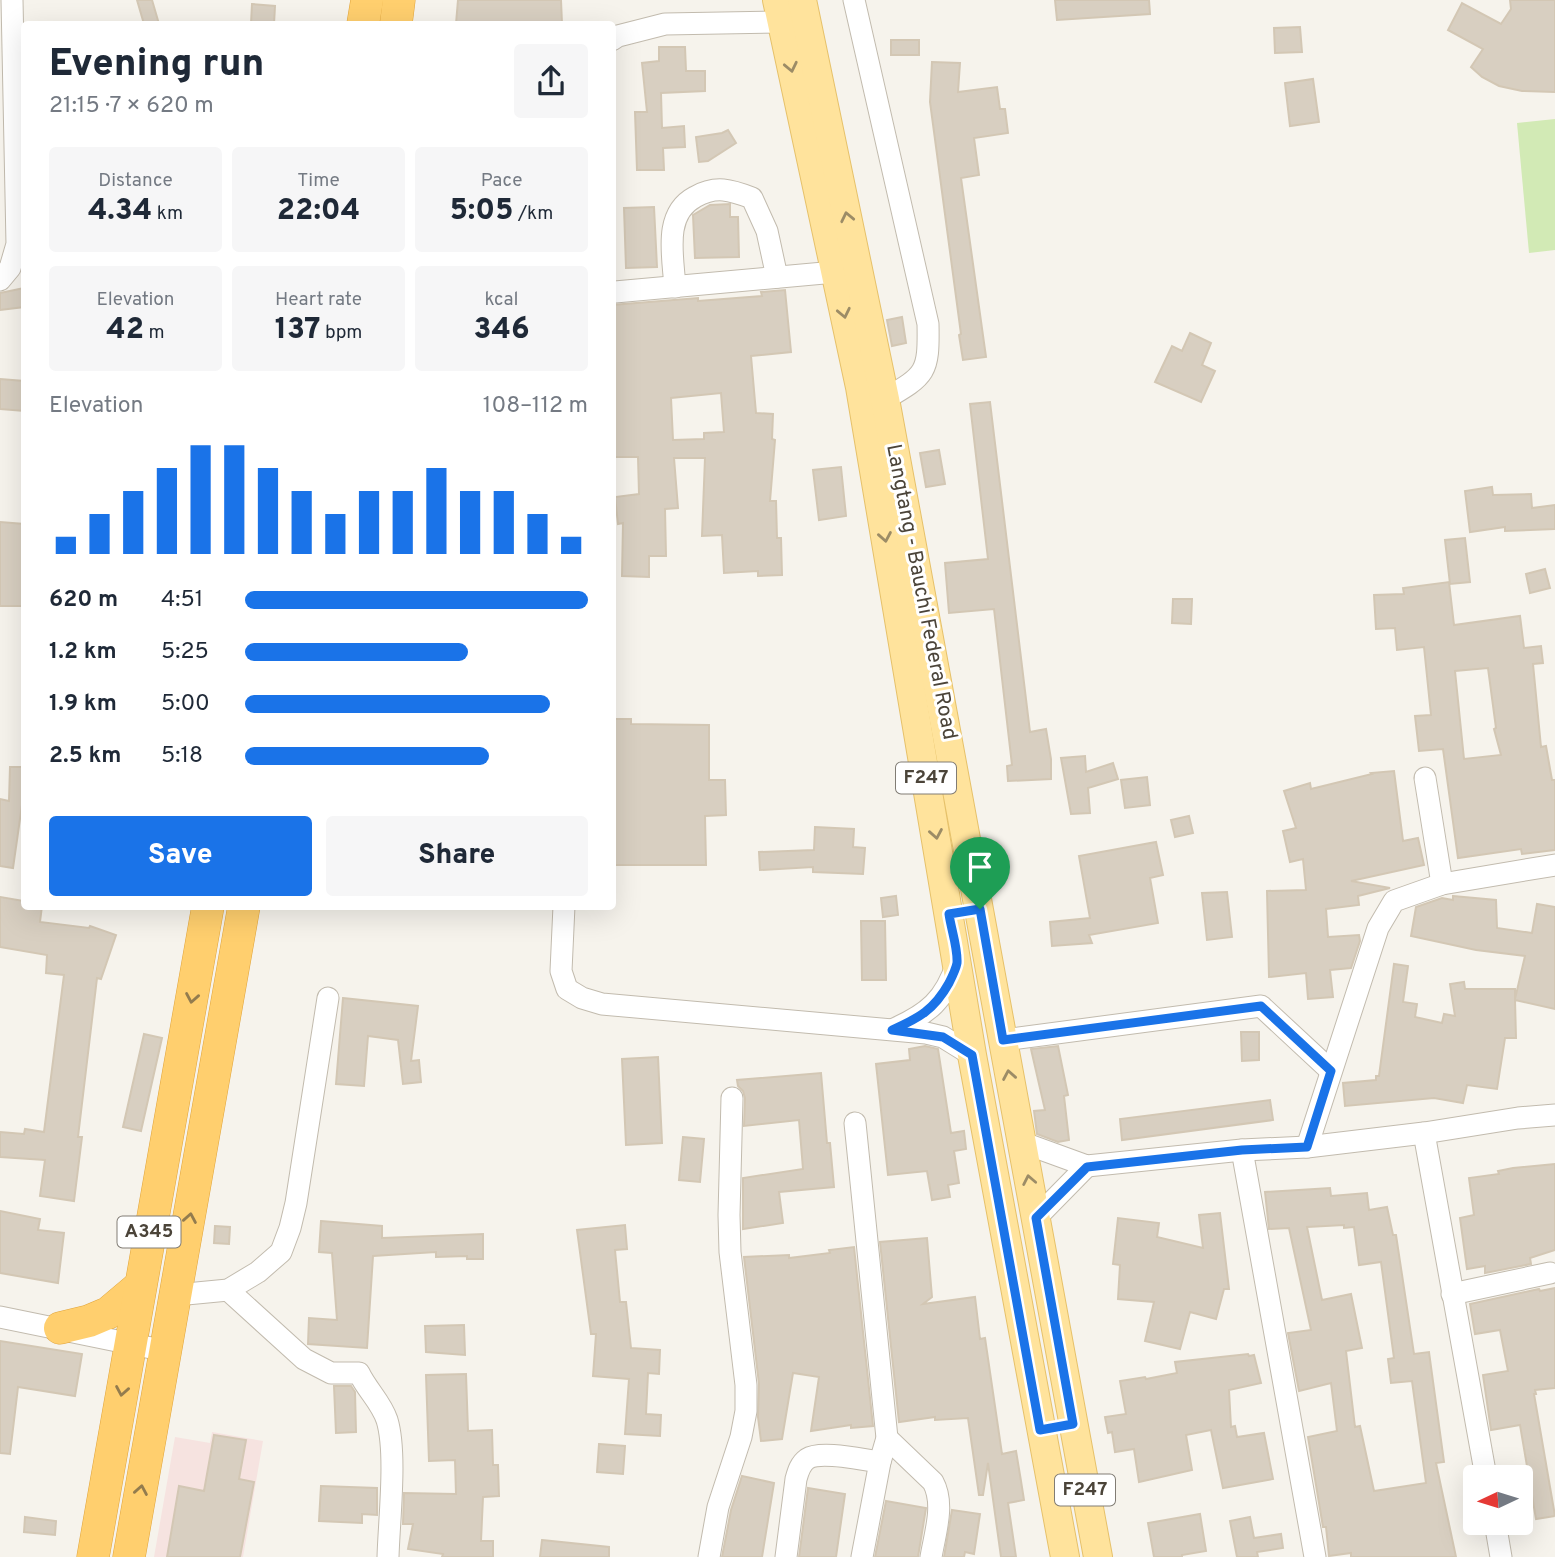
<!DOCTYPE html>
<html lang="en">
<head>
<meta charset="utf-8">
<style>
	:root { --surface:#fff; --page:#f6f6f7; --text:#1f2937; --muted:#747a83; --accent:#1a73e8 }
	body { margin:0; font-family:Overpass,sans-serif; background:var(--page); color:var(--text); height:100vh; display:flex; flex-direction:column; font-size:26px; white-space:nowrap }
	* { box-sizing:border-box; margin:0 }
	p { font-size:23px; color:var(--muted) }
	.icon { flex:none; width:38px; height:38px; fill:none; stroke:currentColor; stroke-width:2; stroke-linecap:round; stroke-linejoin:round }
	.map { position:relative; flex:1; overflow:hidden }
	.details { position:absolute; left:21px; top:21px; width:595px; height:889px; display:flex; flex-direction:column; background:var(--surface); border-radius:7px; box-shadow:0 7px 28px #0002 }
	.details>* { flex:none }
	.needle { width:46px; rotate:266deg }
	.fabs { position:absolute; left:1463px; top:1465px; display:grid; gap:14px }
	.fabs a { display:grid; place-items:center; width:70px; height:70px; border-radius:7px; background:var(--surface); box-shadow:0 7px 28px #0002; font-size:35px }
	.pin { position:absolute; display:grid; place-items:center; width:60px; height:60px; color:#fff; margin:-72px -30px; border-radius:50% 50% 50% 0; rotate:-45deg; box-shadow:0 0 7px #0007 }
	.pin .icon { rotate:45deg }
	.round { display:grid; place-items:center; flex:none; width:74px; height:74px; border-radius:7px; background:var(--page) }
	.summary { display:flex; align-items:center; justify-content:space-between; height:119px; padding:0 28px }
	h1 { font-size:38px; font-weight:800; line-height:52px }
	.metrics { display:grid; grid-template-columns:repeat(3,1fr); gap:10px; height:119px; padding:7px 28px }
	.metrics div { display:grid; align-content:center; border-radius:7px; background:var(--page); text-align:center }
	.metrics b { font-size:30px; font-weight:800 }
	.metrics small { font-size:19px; font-weight:400 }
	.metrics p { font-size:19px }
	.chart { height:196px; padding:14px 28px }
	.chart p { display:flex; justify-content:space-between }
	.chart svg { width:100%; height:126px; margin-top:7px; stroke:var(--accent); stroke-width:6 }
	.primary-button { display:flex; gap:14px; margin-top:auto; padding:14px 28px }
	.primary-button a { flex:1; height:80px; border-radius:7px; background:var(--accent); color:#fff; font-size:28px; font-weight:800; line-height:80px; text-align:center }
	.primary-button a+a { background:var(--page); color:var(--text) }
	ul { padding:0 28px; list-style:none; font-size:23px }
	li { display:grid; grid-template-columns:112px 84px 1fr; align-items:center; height:52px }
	li i { height:18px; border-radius:9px; background:var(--accent) }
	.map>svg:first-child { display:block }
	.medical { fill:#f6e3e0 }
	.green { fill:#d2eab5 }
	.building { fill:#d8cfc1; stroke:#d3c7b4; stroke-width:2; fill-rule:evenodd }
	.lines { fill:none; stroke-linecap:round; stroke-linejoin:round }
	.minor-casing { stroke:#c2bbae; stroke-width:23 }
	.major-casing { stroke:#e6c16a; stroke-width:30 }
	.highway-casing { stroke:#e0a43c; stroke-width:33 }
	.minor { stroke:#fff; stroke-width:21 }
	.major { stroke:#ffe39c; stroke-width:28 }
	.highway { stroke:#ffcf6e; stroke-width:32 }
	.oneway { stroke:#9c8c66 }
	.oneway2 { stroke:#937c4e }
	.route-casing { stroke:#fff; stroke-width:14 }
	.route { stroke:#1a73e8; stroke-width:9 }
	.labels { text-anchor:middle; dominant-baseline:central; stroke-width:6; stroke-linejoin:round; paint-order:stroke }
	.shield { fill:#fff; stroke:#817c74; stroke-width:2 }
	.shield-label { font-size:19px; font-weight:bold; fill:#4b4439 }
	.street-label { font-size:21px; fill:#4b4439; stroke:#fff }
</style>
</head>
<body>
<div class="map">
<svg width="1555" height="1557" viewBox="0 0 1555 1557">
	<rect width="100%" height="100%" fill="#f6f3ec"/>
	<polygon class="medical" points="212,1432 263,1441 243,1557 154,1557 175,1437 210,1443"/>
	<polygon class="green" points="1555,119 1555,250 1529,253 1517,123"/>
	<g class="building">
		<polygon points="137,0 152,0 159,24 144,24"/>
		<polygon points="458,0 561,0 562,24 456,24"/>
		<polygon points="1055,0 1149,0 1150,14 1057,20"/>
		<polygon points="1510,0 1555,0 1555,92 1522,91 1499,86 1482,77 1471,67 1483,49 1448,30 1462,3 1501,24 1511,9"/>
		<polygon points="252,4 275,6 274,24 251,24"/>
		<polygon points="1300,27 1302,52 1275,53 1274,28"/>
		<rect x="891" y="40" width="28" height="15"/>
		<polygon points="659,47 685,47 686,71 705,71 705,91 661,93 662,128 684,126 685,147 663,148 664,170 637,170 635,112 647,112 642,63 659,61"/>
		<polygon points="932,62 960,63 958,92 997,87 1000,109 1005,109 1008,133 974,138 979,175 961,178 986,357 963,360 959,335 961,334 930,102"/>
		<polygon points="1313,79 1319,122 1290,126 1285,83"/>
		<polygon points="728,130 736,143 708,161 699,162 696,137 722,133"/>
		<polygon points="730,204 730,217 738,217 739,257 695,258 693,215 710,205"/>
		<polygon points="654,207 657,267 626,268 624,208"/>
		<polygon points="24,288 24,307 0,310 0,293"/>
		<path d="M 785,290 L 791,352 L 751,356 L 756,413 L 773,414 L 772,439 L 775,440 L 770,501 L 776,501 L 777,538 L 781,538 L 782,575 L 758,576 L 758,571 L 724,573 L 722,535 L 702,536 L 705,458 L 674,458 L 678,508 L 665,509 L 666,556 L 649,556 L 649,577 L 622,576 L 623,523 L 618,524 L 615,497 L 639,494 L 638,457 L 612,457 L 612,305 L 698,298 L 698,301 L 762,296 L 761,292 ZM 721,393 L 724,432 L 704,433 L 704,439 L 673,440 L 671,398 Z"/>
		<polygon points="902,317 906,343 892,346 887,320"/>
		<polygon points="1190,333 1211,343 1202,365 1215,371 1201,402 1155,382 1172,346 1182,351"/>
		<polygon points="0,379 24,381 24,411 0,409"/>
		<polygon points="990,402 1030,732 1046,729 1051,759 1051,779 1008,781 1007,766 1012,765 994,609 949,613 945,563 988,559 970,404"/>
		<polygon points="939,450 945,484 926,487 920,453"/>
		<polygon points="841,467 846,516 819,520 813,470"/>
		<polygon points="1492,487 1493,495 1531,494 1532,508 1555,505 1555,529 1505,531 1505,527 1470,532 1465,491"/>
		<polygon points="0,522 24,524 24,606 0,606"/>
		<polygon points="1465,538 1470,582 1450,584 1445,540"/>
		<polygon points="1545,569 1550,588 1530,593 1526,574"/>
		<path d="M 1449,582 L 1454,625 L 1520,616 L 1524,648 L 1541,646 L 1543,663 L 1533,664 L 1541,747 L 1546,746 L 1552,780 L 1555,780 L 1555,850 L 1522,854 L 1521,849 L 1458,858 L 1443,749 L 1419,751 L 1415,716 L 1431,715 L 1424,647 L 1397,650 L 1395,628 L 1376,629 L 1374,595 L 1404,594 L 1403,588 ZM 1488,668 L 1496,728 L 1494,729 L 1501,755 L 1464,759 L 1455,671 Z"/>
		<polygon points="1173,599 1192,599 1191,624 1172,623"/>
		<polygon points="612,719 631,719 631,724 709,725 709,780 725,780 726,815 705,816 706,865 612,865"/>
		<polygon points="1085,756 1086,772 1113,763 1118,779 1088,788 1090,813 1071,814 1061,758"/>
		<polygon points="10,767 24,767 24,791 13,868 0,866 0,799 9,801"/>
		<polygon points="1394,771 1403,841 1418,838 1424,865 1351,881 1390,888 1358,896 1359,905 1326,909 1328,937 1359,935 1360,941 1351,968 1330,970 1333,997 1308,999 1306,973 1269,977 1267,891 1306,890 1303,859 1290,862 1283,831 1296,828 1284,791 1310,783 1311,789 1372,774 1371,773"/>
		<polygon points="1147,777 1150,805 1125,808 1121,780"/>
		<polygon points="1189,816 1193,833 1175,837 1171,820"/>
		<polygon points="815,827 854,829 853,847 865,848 863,874 813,872 813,867 760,870 759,852 814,850"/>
		<polygon points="1156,842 1163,875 1150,878 1158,923 1089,935 1092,943 1052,946 1050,922 1090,918 1079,856"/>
		<polygon points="1227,892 1232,937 1207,940 1202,893"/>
		<polygon points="896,896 898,915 883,917 881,898"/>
		<polygon points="1453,896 1496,900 1497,928 1532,933 1537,904 1555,907 1555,1009 1515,1000 1516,1038 1505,1038 1497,1089 1467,1085 1463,1103 1434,1098 1345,1106 1343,1083 1376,1080 1376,1076 1379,1076 1394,964 1408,966 1403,1002 1417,1004 1415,1017 1442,1023 1444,1014 1455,1016 1450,984 1464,982 1465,989 1515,989 1515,999 1525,956 1476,950 1411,936 1416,907 1442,898 1453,900"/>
		<polygon points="0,897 24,901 24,906 42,906 40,922 89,928 90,926 116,935 101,979 97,978 78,1137 82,1137 74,1201 40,1196 45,1160 0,1157 0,1132 24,1134 25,1129 44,1132 64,975 46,973 47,955 0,947"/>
		<polygon points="861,921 885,921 886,980 862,980"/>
		<polygon points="343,998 418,1006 411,1061 419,1060 421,1082 403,1084 398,1040 368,1036 364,1086 336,1084"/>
		<polygon points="1241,1032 1259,1032 1259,1060 1242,1061"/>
		<polygon points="144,1034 162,1038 141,1131 123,1127"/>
		<polygon points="925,1046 938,1049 951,1133 964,1131 966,1149 954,1151 959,1183 948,1185 950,1197 932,1200 927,1171 888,1175 876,1064 910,1060 909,1049"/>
		<polygon points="1058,1046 1068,1095 1064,1096 1069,1140 1058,1142 1037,1134 1034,1111 1045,1110 1031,1049"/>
		<polygon points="658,1057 662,1143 626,1145 622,1059"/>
		<polygon points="821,1073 827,1143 830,1143 834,1187 779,1192 783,1223 743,1229 743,1178 803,1169 799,1120 744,1126 745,1098 743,1091 738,1086 737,1080"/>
		<polygon points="1270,1100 1273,1120 1122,1140 1120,1119"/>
		<polygon points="683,1137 704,1139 700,1182 679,1180"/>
		<polygon points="1555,1164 1555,1250 1530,1258 1531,1264 1485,1273 1485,1266 1467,1269 1460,1218 1474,1215 1469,1178 1499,1174 1498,1171 1513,1168"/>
		<path d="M 1330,1188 L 1331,1196 L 1367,1193 L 1369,1210 L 1387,1207 L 1393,1235 L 1396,1235 L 1414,1354 L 1429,1352 L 1444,1462 L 1436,1463 L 1456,1557 L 1351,1557 L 1351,1553 L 1329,1556 L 1326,1527 L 1323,1527 L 1308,1437 L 1337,1431 L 1331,1383 L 1299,1391 L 1288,1333 L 1311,1330 L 1289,1228 L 1269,1229 L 1265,1192 ZM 1344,1225 L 1344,1228 L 1354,1227 L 1359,1265 L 1381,1262 L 1394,1358 L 1388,1359 L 1391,1383 L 1412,1381 L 1426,1483 L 1374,1491 L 1360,1426 L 1355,1427 L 1346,1351 L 1362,1348 L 1351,1294 L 1322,1300 L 1307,1227 Z"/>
		<polygon points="0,1211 40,1219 38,1230 64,1233 58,1283 0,1273"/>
		<polygon points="1220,1213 1229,1289 1224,1289 1216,1319 1190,1312 1180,1349 1145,1341 1154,1302 1118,1299 1120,1265 1113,1264 1118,1218 1159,1223 1157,1237 1203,1248 1199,1215"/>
		<polygon points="321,1221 382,1226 382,1238 483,1234 483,1259 467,1259 467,1256 436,1257 436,1252 373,1256 367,1348 308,1344 309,1318 337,1320 332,1253 319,1252"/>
		<polygon points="625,1225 627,1249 615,1250 620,1302 626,1302 631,1348 660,1350 659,1374 648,1373 646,1414 661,1415 660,1436 625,1434 629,1379 593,1376 596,1334 591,1334 577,1230"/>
		<polygon points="215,1226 230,1227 229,1244 214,1243"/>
		<polygon points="927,1238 932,1297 923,1304 975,1297 980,1339 985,1338 1002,1454 1016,1451 1021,1481 1024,1500 1008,1503 1016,1557 1001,1557 988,1463 983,1495 979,1495 968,1418 935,1420 935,1417 899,1422 880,1242"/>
		<polygon points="854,1247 873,1426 851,1428 851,1425 811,1431 819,1377 793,1373 782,1439 761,1441 758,1417 759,1384 744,1257 789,1255 789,1258 830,1253 829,1250"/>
		<polygon points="1555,1288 1555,1388 1535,1390 1536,1394 1534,1394 1555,1516 1536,1519 1520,1425 1491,1430 1483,1375 1508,1371 1500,1330 1475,1334 1470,1304 1539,1289 1540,1291"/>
		<polygon points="464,1325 465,1355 426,1352 425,1326"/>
		<polygon points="0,1341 82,1354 75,1396 18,1387 10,1454 0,1453"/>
		<polygon points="1248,1354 1249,1356 1254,1355 1261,1383 1229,1390 1231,1427 1235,1426 1237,1437 1264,1433 1273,1479 1223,1488 1211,1430 1186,1435 1192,1470 1139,1482 1134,1449 1115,1452 1112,1432 1108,1433 1105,1417 1126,1414 1120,1381 1145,1377 1146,1379 1177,1373 1175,1362"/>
		<polygon points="466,1374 468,1431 492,1430 493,1465 498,1465 499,1496 483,1497 481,1541 493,1541 493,1557 442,1557 443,1554 408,1549 413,1524 403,1524 404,1493 456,1494 455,1460 429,1461 426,1375"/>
		<polygon points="334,1386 351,1386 355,1392 356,1432 336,1433"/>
		<polygon points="214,1435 246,1440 239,1479 254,1482 240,1557 167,1557 179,1486 204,1491"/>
		<polygon points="599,1444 625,1446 623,1474 597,1472"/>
		<polygon points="742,1476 774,1483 762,1557 722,1557 731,1510"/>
		<polygon points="321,1486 377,1488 377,1515 362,1514 362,1523 319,1521"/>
		<polygon points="808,1488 845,1494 836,1557 799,1557"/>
		<polygon points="886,1501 926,1508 918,1557 875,1557"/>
		<polygon points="952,1510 980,1514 974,1554 965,1552 964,1557 944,1557"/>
		<polygon points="1200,1514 1206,1551 1182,1555 1182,1557 1154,1557 1148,1523"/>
		<polygon points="25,1517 56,1521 55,1535 24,1532"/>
		<polygon points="1250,1517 1254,1538 1281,1534 1283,1548 1257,1552 1258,1557 1237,1557 1230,1521"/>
		<polygon points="542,1540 609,1547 609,1557 540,1557"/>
	</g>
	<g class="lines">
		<g class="minor-casing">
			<g id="minor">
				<path d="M 854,0 L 928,324 C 929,373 926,375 885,399"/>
				<polyline points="612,40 618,36 665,24 782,22"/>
				<polyline points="0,280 10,268 17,244 12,0"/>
				<path d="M 675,287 C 673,256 663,214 695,197 C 716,185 731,190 752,198 L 767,231 L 777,277"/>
				<polyline points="615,292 835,272"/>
				<polyline points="1425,778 1442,884"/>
				<polyline points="564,906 561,971 567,989 582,998 602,1004 926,1033 943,1037 972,1055"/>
				<path d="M 894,1029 C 928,1014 945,1000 957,963"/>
				<polyline points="1003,1040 1261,1006 1331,1071"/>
				<polyline points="855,1123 887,1438 880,1462 862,1557"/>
				<polyline points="1424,1133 1486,1477"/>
				<polyline points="1021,1142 1087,1166 1242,1150 1307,1147 1424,1133 1518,1118 1555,1115"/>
				<polyline points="1307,1147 1378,928 1394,901 1442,884 1555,865"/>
				<polyline points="1242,1150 1315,1557"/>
				<polyline points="1036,1218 1087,1166"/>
				<path d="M 228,1290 L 304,1359 L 331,1373 L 359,1373 C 367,1390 381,1402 387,1420 C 397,1453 389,1520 388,1557"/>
				<polyline points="1452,1294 1550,1273"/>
				<polyline points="176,1295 228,1290 258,1272 281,1252 290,1228 296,1203 328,998"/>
				<polyline points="0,1317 166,1351"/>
				<path d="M 887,1438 L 933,1482 C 945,1504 935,1533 931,1557"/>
				<polyline points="1495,1522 1501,1557"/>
				<polyline points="709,1557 718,1507 741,1437 746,1411 746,1385 730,1252 729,1215 732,1098"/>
				<path d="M 786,1557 L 796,1479 C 798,1472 800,1464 807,1459 C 821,1450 863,1460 880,1462"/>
			</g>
		</g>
		<g class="major-casing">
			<g id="major">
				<polyline points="777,0 860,387 972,1055 1065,1557"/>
				<polyline points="802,0 885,399 1098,1557"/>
			</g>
		</g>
		<g class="highway-casing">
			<g id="highway">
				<polyline points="363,24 367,0"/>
				<polyline points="396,24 399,0"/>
				<polyline points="60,1328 89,1321 108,1313 140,1286"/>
				<polyline points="93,1557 208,906"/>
				<polyline points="129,1557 244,906"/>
			</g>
		</g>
		<use href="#minor" class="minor"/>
		<use href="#major" class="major"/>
		<use href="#highway" class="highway"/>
	</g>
	<defs><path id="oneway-chevron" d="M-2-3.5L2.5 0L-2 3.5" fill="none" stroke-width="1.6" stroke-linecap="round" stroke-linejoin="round" transform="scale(1.75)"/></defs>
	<g class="oneway">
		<use href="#oneway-chevron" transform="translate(791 67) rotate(78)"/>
		<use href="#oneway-chevron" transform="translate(847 217) rotate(-102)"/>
		<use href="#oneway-chevron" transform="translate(844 313) rotate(78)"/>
		<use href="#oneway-chevron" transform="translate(885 537) rotate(80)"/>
		<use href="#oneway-chevron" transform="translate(936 834) rotate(80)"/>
		<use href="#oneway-chevron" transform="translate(1009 1075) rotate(-100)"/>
		<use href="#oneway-chevron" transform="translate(1029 1180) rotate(-101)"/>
	</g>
	<g class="oneway2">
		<use href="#oneway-chevron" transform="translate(192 998) rotate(100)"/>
		<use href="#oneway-chevron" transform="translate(190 1218) rotate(-80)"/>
		<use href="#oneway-chevron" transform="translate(122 1391) rotate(100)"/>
		<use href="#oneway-chevron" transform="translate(141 1490) rotate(-80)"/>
	</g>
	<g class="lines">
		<g class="route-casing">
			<path id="route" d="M 980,909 L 1003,1040 L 1261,1006 L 1331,1071 L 1307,1147 L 1242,1150 L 1087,1167 L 1036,1218 L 1073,1424 L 1040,1430 L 972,1055 L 943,1037 L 892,1030 C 919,1018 934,1010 949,983 C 952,977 956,969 957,963 C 958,948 951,929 949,914 Z"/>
		</g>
		<use href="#route" class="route"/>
	</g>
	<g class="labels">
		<g class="shield">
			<rect x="896" y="762.5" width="60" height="31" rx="5"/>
			<rect x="117.5" y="1216.5" width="63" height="31" rx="5"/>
			<rect x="1055" y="1474.5" width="60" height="31" rx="5"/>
		</g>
		<g class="shield-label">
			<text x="926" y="778">F247</text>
			<text x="149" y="1232">A345</text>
			<text x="1085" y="1490">F247</text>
		</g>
		<g class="street-label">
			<text transform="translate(921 592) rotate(79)">Langtang - Bauchi Federal Road</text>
		</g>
	</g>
</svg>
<div class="fabs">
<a><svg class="needle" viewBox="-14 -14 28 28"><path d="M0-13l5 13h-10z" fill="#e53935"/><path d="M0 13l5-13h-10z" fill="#747a83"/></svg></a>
</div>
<div class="pin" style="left:980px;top:909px;background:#1e9e55"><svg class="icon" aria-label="arrive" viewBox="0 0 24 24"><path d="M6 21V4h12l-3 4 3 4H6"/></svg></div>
<section class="details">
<div class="summary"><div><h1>Evening run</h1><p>21:15 · 7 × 620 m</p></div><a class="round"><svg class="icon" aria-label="share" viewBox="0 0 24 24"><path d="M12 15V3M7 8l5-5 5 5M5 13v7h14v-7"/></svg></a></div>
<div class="metrics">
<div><p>Distance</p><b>4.34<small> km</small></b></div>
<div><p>Time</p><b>22:04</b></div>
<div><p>Pace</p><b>5:05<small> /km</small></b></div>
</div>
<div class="metrics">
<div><p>Elevation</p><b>42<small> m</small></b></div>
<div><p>Heart rate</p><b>137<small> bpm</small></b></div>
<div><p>kcal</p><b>346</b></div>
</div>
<div class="chart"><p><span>Elevation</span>108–112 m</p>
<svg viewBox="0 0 160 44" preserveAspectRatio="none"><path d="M5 44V38M15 44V30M25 44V22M35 44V14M45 44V6M55 44V6M65 44V14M75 44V22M85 44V30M95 44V22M105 44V22M115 44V14M125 44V22M135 44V22M145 44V30M155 44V38"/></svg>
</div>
<ul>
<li><b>620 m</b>4:51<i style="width:100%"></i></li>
<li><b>1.2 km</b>5:25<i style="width:65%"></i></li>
<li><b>1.9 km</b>5:00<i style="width:89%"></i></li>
<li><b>2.5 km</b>5:18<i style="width:71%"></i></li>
</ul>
<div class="primary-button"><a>Save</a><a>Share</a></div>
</section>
</div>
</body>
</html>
